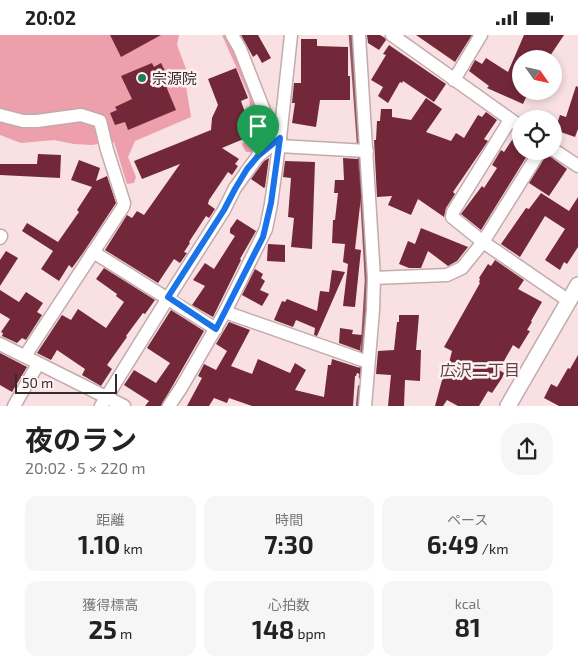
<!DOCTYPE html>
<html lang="ja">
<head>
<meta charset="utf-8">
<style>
	:root { --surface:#fff; --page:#f6f6f6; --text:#222; --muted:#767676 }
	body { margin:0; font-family:"Exo 2","Noto Sans JP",sans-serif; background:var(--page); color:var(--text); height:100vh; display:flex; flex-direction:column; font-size:19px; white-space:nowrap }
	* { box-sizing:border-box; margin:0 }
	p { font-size:16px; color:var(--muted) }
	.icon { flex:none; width:28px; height:28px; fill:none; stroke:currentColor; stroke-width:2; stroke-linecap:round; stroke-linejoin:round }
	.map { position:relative; height:371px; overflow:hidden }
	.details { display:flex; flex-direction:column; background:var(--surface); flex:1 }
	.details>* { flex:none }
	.needle { width:32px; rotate:124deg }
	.fabs { position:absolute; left:512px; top:15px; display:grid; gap:10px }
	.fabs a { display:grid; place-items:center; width:50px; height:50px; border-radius:50%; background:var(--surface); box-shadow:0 2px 8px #0003; font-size:25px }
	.scale { position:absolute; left:15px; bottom:12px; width:102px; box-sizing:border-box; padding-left:5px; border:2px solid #342b2c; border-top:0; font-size:14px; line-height:18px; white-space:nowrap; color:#342b2c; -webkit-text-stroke:4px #fff0f2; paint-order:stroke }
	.pin { position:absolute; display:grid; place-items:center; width:42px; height:42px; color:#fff; margin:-51px -21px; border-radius:50% 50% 50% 0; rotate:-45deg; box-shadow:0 0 5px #0007 }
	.pin .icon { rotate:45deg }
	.round { display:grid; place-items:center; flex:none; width:52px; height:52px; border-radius:20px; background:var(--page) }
	.head { display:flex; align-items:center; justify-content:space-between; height:85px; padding:0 25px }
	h1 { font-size:28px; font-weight:700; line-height:38px }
	.metrics { display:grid; grid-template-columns:repeat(3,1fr); gap:8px; height:85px; padding:5px 25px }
	.metrics div { display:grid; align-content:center; border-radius:12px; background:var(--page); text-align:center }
	.metrics b { font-size:25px; font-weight:700 }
	.metrics small { font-size:14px; font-weight:400 }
	.metrics p { font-size:14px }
	.status { display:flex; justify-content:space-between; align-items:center; height:35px; padding:0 25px; background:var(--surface); direction:ltr }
	.status svg { height:14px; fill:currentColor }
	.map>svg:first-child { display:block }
	.green { fill:#ed9fab }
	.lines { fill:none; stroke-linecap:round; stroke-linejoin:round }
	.stream { stroke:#965964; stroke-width:4.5 }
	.building { fill:#732839 }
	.minor-casing { stroke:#c2abae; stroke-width:15 }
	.tertiary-casing { stroke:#c2abae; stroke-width:18 }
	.minor { stroke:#fff; stroke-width:12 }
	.tertiary { stroke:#fff; stroke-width:15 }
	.route-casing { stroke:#fff; stroke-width:10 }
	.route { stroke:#1a73e8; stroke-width:6 }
	.poi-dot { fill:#207d53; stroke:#fff0f2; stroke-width:2 }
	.labels { text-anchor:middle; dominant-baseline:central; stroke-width:5; stroke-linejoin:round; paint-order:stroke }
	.poi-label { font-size:15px; fill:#342b2c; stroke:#fff0f2; text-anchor:start }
	.neighbourhood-label { font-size:16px; fill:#584547; stroke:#fff0f2 }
</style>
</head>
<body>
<div class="status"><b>20:02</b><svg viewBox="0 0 49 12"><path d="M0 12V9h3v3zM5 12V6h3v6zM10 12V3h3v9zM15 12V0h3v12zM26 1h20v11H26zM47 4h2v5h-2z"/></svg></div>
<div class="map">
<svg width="578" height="371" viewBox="0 0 578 371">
	<rect width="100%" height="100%" fill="#f8e0e3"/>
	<g class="green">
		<polygon points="0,0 179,0 177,10 189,42 186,51 191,82 135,106 128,122 136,142 134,148 127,149 114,107 91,110 74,109 54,105 21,108 0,100"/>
		<polygon points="222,0 227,0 261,78 255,117 246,117 242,110 244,107 256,101 251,82 249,61"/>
	</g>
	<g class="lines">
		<g class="stream">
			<polyline points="351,0 360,122 367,245 361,342"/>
			<polyline points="358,371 360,352"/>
		</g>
	</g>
	<g class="building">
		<polygon points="110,0 161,0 121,22"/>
		<polygon points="241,0 258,0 271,23 262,28 257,19 253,22"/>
		<polygon points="367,0 380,0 385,3 386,5 379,15 368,8"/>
		<polygon points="416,0 472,0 455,27"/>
		<polygon points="524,0 564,0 548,24 542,24 531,18 528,24 521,24 521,56 529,56 523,69 487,53 489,51 469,36 475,25 482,29 486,23 508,37"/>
		<polygon points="301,4 317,4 317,11 348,12 348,41 350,41 350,65 320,65 316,92 292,88 295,68 292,68 294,48 301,48"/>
		<polygon points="389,10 446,49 434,67 403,46 402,48 400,47 388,68 378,61 383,52 371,45 386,20 383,19"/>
		<polygon points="152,28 154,32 161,28 171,48 166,51 176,75 128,95 125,87 115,90 110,78 117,75 115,72 132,64 121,41"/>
		<polygon points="236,33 248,63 241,66 253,100 222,113 239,124 235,129 238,131 232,140 228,137 209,165 208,169 215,174 209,183 206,181 189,207 190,208 184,217 187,218 180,228 174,224 158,248 105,215 127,180 132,183 137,176 144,180 180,129 142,144 134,126 211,95 212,83 218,70 208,44"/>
		<polygon points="576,51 578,52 578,94 575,102 555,95 560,80 566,82"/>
		<polygon points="426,63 442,74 426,97 451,106 456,98 464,103 478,80 482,82 486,77 497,85 484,104 488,106 453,157 455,159 446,173 444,182 418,164 411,180 388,170 392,161 377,162 374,105 376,105 377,86 380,86 381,74 392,74 392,82 411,85"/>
		<polygon points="516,99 521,100 521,116 530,116 481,195 461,179 482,151 484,153 497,133 492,130 501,115 504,117"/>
		<polygon points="38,119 61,120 60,143 0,140 0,129 37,129"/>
		<polygon points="547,119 567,134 549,161 529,148"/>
		<polygon points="269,123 265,152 264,153 251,144 264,126"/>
		<polygon points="343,123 358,124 361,162 355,214 361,215 355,272 343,271 348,229 343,227 345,209 332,208 333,185 335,185 338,158 334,158 335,145 344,145"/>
		<polygon points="79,125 100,133 96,146 107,141 116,168 83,218 72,233 69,230 59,246 41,234 53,216 22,196 27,188 58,207 79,177 77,175 92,152 71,145"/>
		<polygon points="285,126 315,127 312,214 291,212 294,183 288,182 291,143 283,142"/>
		<polygon points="541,158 569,176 578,162 578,212 567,229 564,227 560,235 545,225 565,194 545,181 520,222 501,209 526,173 529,174"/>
		<polygon points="237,184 256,196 240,224 241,225 213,282 192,270 205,251 193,245 205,228 214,234 235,201 230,198 230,194"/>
		<polygon points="421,193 468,212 457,226 448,231 428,216 421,233 409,233 399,229 408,206 415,209"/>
		<polygon points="268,209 285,210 285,227 267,226"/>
		<polygon points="6,216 18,223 0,251 0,225"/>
		<polygon points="495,225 524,245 518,254 542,267 531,286 532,287 527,295 530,296 519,314 513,310 499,335 504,338 502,343 492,358 488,356 479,371 458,371 447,365 443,371 435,371 442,345 446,340 452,316 444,312 480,248 479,247 480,244 479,243 488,229 491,231"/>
		<polygon points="104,233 155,265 145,279 143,278 126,301 127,302 107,330 112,334 101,351 82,340 85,334 57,315 51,325 37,318 62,280 71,285 78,274 106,293 124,267 116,261 117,259 96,244"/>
		<polygon points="255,234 263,239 261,243 265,246 260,255 269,259 262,271 242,260"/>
		<polygon points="332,235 345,237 317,301 314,300 315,293 296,285 293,292 274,285 282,266 285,267 287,264 317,276 320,256 329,257"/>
		<polygon points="0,255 19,267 26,257 43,268 37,277 42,280 26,305 22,303 17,308 2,301 3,298 1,297 10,284 0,278"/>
		<polygon points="171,275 204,296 161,371 145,371 149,366 124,350 134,335 156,348 170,328 147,313"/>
		<polygon points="399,280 419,280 416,315 421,315 420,346 405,345 404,371 388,371 391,340 376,339 378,316 394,315 397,287 399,287"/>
		<polygon points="229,287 250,295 231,331 252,339 258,324 290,338 295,328 306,335 295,355 324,362 328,330 331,330 332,324 360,333 360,339 357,338 356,341 355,341 353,371 252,371 229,363 227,368 214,363 209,371 187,371 202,343 198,341 204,329 216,335 227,316 216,309"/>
		<polygon points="340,293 353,295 352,299 362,300 360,315 361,316 339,308"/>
		<polygon points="0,318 27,332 12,357 0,350"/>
		<polygon points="578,320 578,371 559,371 544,363 551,349 557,352 568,333 570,334"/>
	</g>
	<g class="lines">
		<g class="minor-casing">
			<g id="minor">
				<polyline points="359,0 374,243 373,275 365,371"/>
				<polyline points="392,0 521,92"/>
				<polyline points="454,45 481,0"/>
				<polyline points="0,80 23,86 37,86 81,80 100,86 107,115 124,168 123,172 25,321"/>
				<polyline points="510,85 453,177 452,182 483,207 569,266"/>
				<polyline points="279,111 367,116"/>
				<polyline points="554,115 578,131"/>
				<polyline points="258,121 280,103 291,0"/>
				<polyline points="0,203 1,201"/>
				<polyline points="93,217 216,294"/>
				<polyline points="374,243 447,240 462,233 483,207 540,116"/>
				<polyline points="225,277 266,194 271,169 280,103"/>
				<polyline points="0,309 124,371"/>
				<polyline points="14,371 38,329"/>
				<polyline points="101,371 168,263 224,175 235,153 258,121 265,78 240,14 232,0"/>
				<polyline points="169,371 181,353 225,277 368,327"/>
			</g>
		</g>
		<g class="tertiary-casing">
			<polyline id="tertiary" points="508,371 578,250"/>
		</g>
		<use href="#minor" class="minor"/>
		<use href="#tertiary" class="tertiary"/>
	</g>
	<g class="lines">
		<g class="route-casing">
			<polygon id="route" points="280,103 271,168 263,202 216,294 168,262 224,175 235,154 247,134 258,121"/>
		</g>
		<use href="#route" class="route"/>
	</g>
	<circle class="poi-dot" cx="142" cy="43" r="5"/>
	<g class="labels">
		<g class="poi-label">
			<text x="152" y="43">宗源院</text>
		</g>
		<g class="neighbourhood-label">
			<text x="480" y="334">広沢二丁目</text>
		</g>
	</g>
</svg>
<div class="fabs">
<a><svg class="needle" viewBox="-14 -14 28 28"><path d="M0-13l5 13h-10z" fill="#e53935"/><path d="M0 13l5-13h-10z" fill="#767676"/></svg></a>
<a><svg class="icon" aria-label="locate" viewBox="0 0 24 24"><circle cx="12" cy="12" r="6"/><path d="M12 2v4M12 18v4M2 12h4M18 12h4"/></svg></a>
</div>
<div class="scale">50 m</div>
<div class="pin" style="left:258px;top:121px;background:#1e9e55"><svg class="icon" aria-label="arrive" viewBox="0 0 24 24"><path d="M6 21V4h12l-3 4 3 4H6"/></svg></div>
</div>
<section class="details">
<div class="head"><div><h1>夜のラン</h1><p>20:02 · 5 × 220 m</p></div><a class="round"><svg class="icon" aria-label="share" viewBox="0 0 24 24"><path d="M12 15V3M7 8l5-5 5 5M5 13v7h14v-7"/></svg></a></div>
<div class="metrics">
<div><p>距離</p><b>1.10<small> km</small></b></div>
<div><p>時間</p><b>7:30</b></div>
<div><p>ペース</p><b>6:49<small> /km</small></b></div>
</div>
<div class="metrics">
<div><p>獲得標高</p><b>25<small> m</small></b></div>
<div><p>心拍数</p><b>148<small> bpm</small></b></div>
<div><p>kcal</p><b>81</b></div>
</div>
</section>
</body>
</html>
